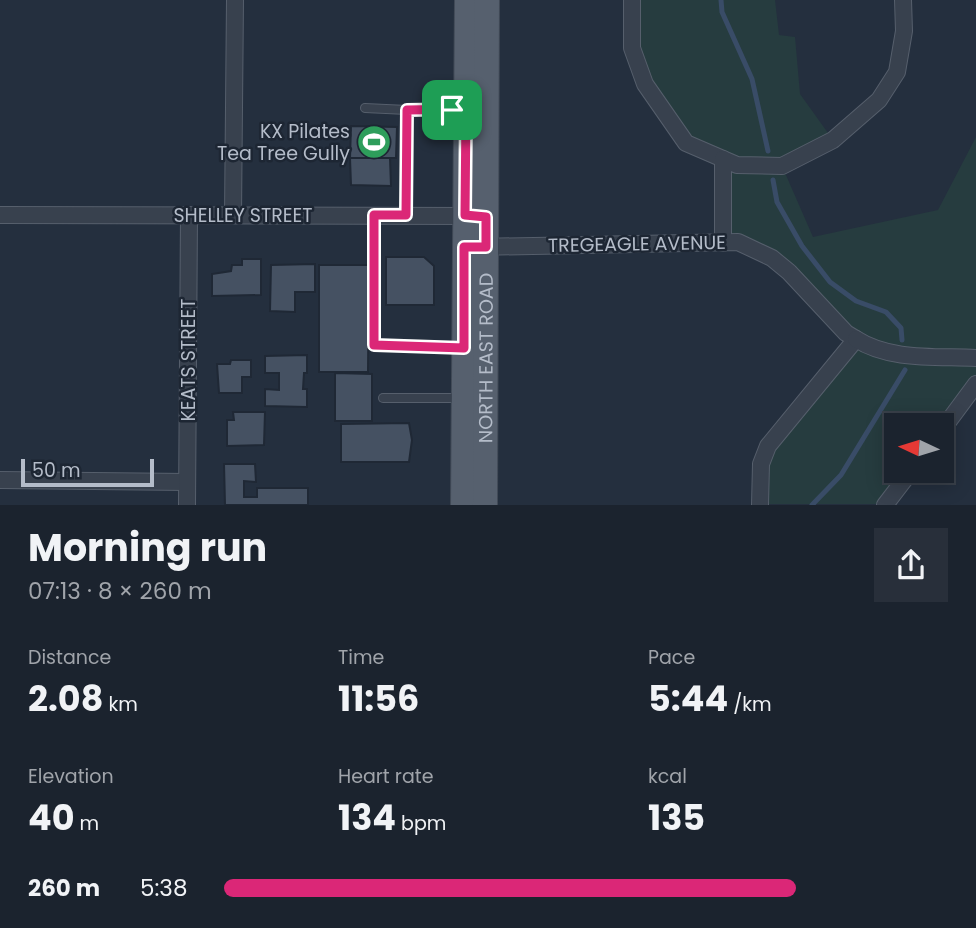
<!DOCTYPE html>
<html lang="en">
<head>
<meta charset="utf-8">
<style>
	:root { --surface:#1b232e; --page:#282f3a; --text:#f1f3f6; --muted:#a0a4aa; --line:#39404a; --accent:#db2777 }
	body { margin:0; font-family:Poppins,sans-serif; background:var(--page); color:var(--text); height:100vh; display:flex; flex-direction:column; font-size:26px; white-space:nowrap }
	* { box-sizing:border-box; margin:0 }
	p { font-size:23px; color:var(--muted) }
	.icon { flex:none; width:38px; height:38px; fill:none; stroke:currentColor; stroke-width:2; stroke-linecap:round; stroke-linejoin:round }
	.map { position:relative; height:505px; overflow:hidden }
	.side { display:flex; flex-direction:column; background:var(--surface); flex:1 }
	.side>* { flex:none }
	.needle { width:46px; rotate:274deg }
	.buttons { position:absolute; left:884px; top:413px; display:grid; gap:14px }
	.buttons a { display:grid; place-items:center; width:70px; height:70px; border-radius:0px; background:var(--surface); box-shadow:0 4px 18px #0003,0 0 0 2px var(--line); font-size:35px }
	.scale { position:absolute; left:21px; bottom:18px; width:133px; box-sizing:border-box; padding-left:7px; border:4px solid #b4bcc9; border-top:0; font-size:19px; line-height:24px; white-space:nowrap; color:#b4bcc9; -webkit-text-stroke:5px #1d2633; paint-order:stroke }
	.pin { position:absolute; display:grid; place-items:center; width:60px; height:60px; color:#fff; margin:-30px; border-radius:14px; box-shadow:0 4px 10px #0006 }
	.round { display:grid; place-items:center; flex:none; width:74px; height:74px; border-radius:0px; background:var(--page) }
	.headline { display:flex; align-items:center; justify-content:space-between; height:119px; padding:0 28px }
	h1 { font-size:38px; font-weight:700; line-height:52px }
	.figures { display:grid; grid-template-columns:repeat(3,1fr); gap:10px; height:119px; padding:7px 28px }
	.figures div { display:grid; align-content:center }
	.figures b { font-size:35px; font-weight:700 }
	.figures small { font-size:19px; font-weight:400 }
	.figures p { font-size:19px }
	ul { padding:0 28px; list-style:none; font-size:23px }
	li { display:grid; grid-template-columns:112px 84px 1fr; align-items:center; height:52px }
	li i { height:18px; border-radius:9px; background:var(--accent) }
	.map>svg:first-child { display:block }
	.green { fill:#263c3f }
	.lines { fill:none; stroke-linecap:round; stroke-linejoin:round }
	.stream { stroke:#394c67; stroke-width:5 }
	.building { fill:#455162; stroke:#1f2835; stroke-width:2 }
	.service-casing { stroke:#565f6c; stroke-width:10 }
	.minor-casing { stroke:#565f6c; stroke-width:18 }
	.primary-casing { stroke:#414a57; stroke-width:26 }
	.service { stroke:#38414e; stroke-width:8 }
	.minor { stroke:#38414e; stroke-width:16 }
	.primary { stroke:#56606e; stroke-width:24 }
	.route-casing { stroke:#fff; stroke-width:14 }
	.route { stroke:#db2777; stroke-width:9 }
	.labels { text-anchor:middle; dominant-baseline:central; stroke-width:5; stroke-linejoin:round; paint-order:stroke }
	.poi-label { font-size:19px; fill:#b4bcc9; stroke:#1d2633; text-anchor:end }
	.street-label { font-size:19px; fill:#b4bcc9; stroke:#1d2633 }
</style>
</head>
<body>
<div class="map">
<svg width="976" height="505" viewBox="0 0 976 505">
	<rect width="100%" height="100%" fill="#242f3e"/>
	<polygon class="green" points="632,0 775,0 779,35 795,37 800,94 833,140 782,166 813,237 938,210 976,137 976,384 942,425 896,425 896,471 911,471 885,504 760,504 761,464 856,339 789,272 723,243 723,159 686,143 645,84"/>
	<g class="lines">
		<g class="stream">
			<polyline points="721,0 722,12 752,79 768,151"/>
			<polyline points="773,180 777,202 802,246 830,282 856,301 886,312 901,328 902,340"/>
			<polyline points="812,505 841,475 905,370"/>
		</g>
	</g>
	<g class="building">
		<polygon points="351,126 397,127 396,158 350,158"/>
		<polygon points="350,158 390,158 391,186 351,185"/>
		<polygon points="386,257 424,257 434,266 434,305 386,305"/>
		<polygon points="242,259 261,259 261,295 212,296 212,274 231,271 232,265 242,265"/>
		<polygon points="315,264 315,292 295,292 295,312 270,311 271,265"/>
		<polygon points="319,265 369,265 368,372 319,372"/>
		<polygon points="307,355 307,373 304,373 303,389 307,389 307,407 265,406 265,389 279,390 279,373 265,373 265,356"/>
		<polygon points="231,360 251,360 251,377 242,377 242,393 219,393 217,364 230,364"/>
		<polygon points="335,373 372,374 372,421 335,421"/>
		<polygon points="233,412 265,412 264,445 227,446 227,420 234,420"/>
		<polygon points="409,423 412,440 409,462 341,462 341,424"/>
		<polygon points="224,464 255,464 256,482 244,481 244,497 257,497 257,488 308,488 308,505 225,505"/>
	</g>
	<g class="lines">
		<g class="service-casing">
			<g id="service">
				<polyline points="365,108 407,110"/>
				<polyline points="374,215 374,345 461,347"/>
				<polyline points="406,215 407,110 463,109"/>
				<polyline points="383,398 460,398"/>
			</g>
		</g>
		<g class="minor-casing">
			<g id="minor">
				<polyline points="632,0 632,48 645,84 686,143 737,165 782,166 833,140 879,100 897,72 904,31 903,0"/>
				<polyline points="723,159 723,243"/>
				<polyline points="0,215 474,216"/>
				<polyline points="233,215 235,0"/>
				<polyline points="477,247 738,242 772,258 789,272 846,333 856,339 768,446 761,464 760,505"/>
				<path d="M 856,339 C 890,361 937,356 976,358"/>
				<polyline points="942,430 976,384"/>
				<polyline points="0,480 187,482"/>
				<polyline points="187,505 189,215"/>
				<polyline points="885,505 911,471"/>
			</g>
		</g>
		<g class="primary-casing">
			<g id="primary">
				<polyline points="463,505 467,0"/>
				<path id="s1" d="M 485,505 L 487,0"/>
			</g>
		</g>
		<use href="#service" class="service"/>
		<use href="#minor" class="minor"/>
		<use href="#primary" class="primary"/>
	</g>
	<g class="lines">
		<g class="route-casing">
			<polygon id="route" points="466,109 465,215 486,217 486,247 464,247 464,348 374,345 374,215 406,215 407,110"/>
		</g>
		<use href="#route" class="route"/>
	</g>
	<defs>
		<g id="stadium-disc" transform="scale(1.75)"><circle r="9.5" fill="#2e9e5b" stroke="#1d2633"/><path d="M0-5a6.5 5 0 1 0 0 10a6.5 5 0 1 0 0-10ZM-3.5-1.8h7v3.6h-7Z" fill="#fff"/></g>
	</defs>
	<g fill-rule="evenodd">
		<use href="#stadium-disc" x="374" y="142"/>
	</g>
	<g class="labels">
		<g class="poi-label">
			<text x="350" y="131">KX Pilates<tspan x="350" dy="22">Tea Tree Gully</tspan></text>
		</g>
		<g class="street-label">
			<text x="243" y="215">SHELLEY STREET</text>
			<text transform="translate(637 244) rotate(-1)">TREGEAGLE AVENUE</text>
			<text stroke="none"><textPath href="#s1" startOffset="147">NORTH EAST ROAD</textPath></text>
			<text transform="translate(188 360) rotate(-90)">KEATS STREET</text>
		</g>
	</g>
</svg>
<div class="buttons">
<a><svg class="needle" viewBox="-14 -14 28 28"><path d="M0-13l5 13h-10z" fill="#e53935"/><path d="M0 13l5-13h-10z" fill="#a0a4aa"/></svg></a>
</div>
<div class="scale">50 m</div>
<div class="pin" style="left:452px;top:110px;background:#1e9e55"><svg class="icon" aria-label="arrive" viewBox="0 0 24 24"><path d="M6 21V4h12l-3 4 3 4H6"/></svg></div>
</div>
<section class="side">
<div class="headline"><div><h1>Morning run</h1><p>07:13 · 8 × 260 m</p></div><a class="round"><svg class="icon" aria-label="share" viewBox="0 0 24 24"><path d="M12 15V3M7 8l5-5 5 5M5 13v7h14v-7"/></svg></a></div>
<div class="figures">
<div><p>Distance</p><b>2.08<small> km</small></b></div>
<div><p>Time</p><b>11:56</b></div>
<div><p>Pace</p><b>5:44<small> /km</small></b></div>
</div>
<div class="figures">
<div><p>Elevation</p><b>40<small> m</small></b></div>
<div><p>Heart rate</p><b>134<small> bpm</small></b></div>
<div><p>kcal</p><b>135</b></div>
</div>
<ul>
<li><b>260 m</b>5:38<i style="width:79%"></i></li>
</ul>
</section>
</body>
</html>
